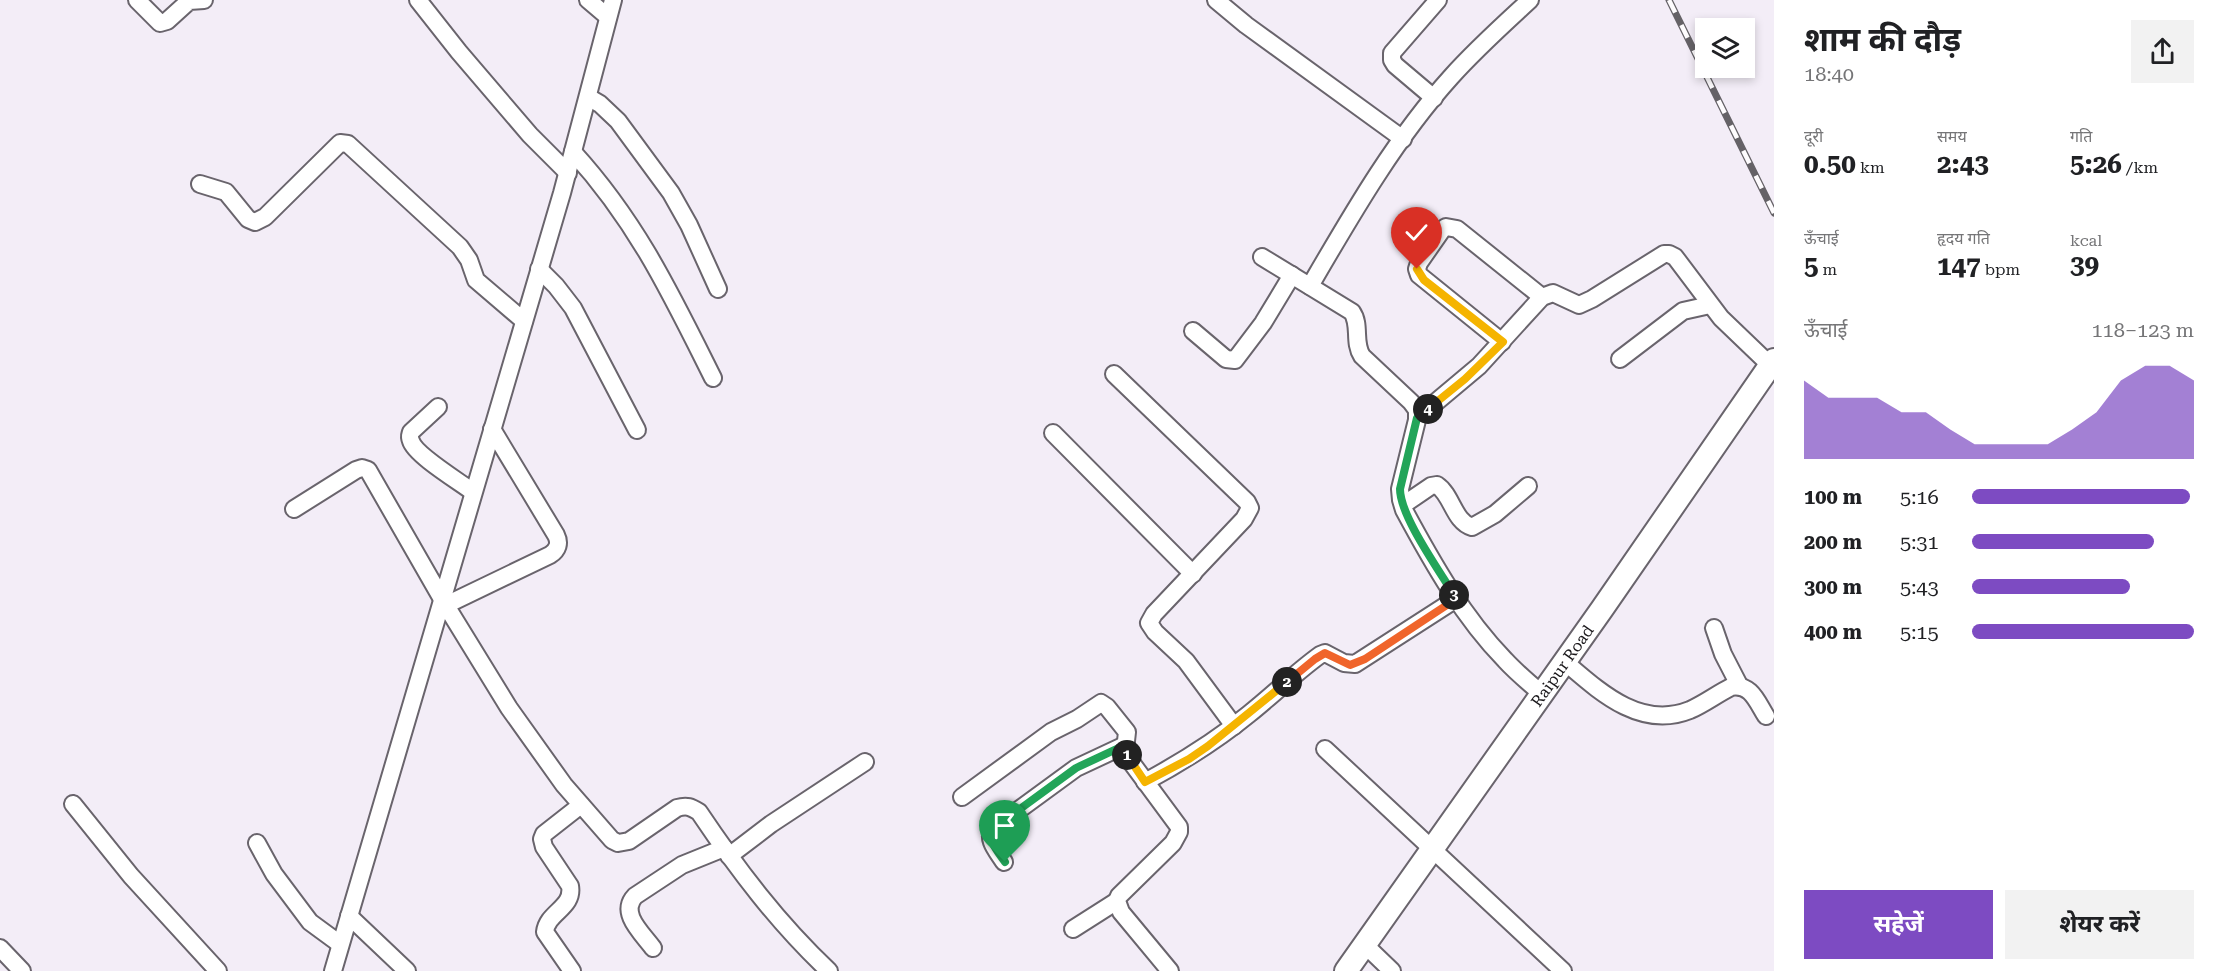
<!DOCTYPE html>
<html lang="hi">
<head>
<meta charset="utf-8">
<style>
	:root { --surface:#fff; --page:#f2f2f2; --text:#202124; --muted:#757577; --accent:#7d4bc2 }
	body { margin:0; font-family:"Roboto Serif","Noto Sans Devanagari",serif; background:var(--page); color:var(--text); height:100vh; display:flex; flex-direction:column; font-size:22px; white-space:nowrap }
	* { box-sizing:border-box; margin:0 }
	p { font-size:20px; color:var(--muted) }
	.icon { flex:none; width:33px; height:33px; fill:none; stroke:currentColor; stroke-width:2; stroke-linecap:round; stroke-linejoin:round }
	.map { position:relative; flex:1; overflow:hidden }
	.panel { display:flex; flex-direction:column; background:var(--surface); width:450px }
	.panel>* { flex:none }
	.buttons { position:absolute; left:1695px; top:18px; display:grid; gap:12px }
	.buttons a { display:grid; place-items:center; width:60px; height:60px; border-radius:0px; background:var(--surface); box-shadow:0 3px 9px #0003; font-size:30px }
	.pin { position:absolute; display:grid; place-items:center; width:51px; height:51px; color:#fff; margin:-62px -26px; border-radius:50% 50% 50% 0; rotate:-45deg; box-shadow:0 0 6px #0007 }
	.pin .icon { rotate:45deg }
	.km { position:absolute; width:30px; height:30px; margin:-15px; border-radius:50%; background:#222; color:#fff; font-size:16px; line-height:30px; text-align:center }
	.round { display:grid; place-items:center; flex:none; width:63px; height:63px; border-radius:0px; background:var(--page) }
	.headline { display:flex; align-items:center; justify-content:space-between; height:102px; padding:0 30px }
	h1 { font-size:33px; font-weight:700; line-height:45px }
	.stats { display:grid; grid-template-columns:repeat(3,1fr); gap:9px; height:102px; padding:6px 30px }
	.stats div { display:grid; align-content:center }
	.stats b { font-size:26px; font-weight:700 }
	.stats small { font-size:16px; font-weight:400 }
	.stats p { font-size:16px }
	.chart { height:168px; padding:12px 30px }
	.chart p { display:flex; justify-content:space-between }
	.chart svg { width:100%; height:108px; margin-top:6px; fill:var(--accent); opacity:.7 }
	.action { display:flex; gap:12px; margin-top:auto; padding:12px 30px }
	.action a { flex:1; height:69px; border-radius:0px; background:var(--accent); color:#fff; font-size:24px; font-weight:700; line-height:69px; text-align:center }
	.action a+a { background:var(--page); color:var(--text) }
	ul { padding:0 30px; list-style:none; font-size:20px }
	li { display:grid; grid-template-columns:96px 72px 1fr; align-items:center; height:45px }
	li i { height:15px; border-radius:8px; background:var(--accent) }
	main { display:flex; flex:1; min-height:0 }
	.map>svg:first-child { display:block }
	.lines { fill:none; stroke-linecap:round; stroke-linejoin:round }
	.street-casing { stroke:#69646c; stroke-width:20 }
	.secondary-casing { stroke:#69646c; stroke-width:26 }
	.street { stroke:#fff; stroke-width:16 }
	.secondary { stroke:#fff; stroke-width:22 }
	.rail-casing { stroke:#656267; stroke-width:7 }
	.rail { stroke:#fefcfe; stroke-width:4.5; stroke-dasharray:14; stroke-linecap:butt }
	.split-1-casing { stroke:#fff; stroke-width:12 }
	.split-2-casing { stroke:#fff; stroke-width:12 }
	.split-3-casing { stroke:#fff; stroke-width:12 }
	.split-4-casing { stroke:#fff; stroke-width:12 }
	.split-5-casing { stroke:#fff; stroke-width:12 }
	.split-1 { stroke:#22a559; stroke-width:8 }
	.split-2 { stroke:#f5b400; stroke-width:8 }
	.split-3 { stroke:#f0652b; stroke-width:8 }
	.split-4 { stroke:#22a559; stroke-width:8 }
	.split-5 { stroke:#f5b400; stroke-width:8 }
	.labels { text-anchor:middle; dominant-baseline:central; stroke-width:5; stroke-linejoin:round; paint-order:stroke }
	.street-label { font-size:16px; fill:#19171a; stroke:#fefcfe }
</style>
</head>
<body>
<main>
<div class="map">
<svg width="1774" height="971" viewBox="0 0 1774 971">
	<rect width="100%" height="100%" fill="#f3edf7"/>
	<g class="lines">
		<g class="street-casing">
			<g id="street">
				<polyline points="137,0 160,23 167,21 189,1 204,0"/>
				<polyline points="418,0 459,52 530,135 568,173"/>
				<polyline points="588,0 608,17"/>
				<polyline points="1216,0 1246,25 1403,139"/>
				<polyline points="588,97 600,104 618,121 671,193 689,225 718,289"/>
				<polyline points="1434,98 1395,65 1392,60 1392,53 1438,0"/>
				<path d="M 573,152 C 637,222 671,294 713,378"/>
				<polyline points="200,184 226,192 248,219 255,222 265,217 340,143 348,144 460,247 469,260 476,280 524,321"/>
				<path d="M 1262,257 L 1352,312 C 1361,325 1353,342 1362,356 L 1411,402 L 1417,410 L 1417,420 L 1400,489 L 1401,500 L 1404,510 C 1432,562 1463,617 1505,660 C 1516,672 1529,683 1542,694"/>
				<polyline points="539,269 556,286 573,308 637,430"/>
				<path d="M 1310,286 C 1352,214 1395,139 1451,77 C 1476,49 1503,25 1530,0"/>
				<polyline points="1193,331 1226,359 1235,360 1263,323 1292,275"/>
				<polyline points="1502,342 1419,275 1417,269 1419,263 1442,230 1446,227 1457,229 1542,297"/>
				<polyline points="1620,359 1683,311 1710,305"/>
				<polyline points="1114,374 1247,502 1250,508 1244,519 1154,614 1149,623 1155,632 1186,661 1234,726"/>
				<path d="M 438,407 L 411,432 C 410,436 409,436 411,441 C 415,455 460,482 473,492"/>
				<polyline points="1417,418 1479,366 1542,297 1553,293 1579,305 1592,299 1664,254 1669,254 1675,257 1721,318 1770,365"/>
				<polyline points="1053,433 1193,574"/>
				<path d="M 1403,505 L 1431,486 L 1437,485 C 1452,495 1454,522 1472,527 L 1495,514 L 1528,486"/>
				<path d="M 294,509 L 356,470 L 362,468 L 368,470 L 442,599 L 509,708 L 564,785 L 612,840 L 618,843 L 629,841 L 677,808 C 687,805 691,807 699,812 C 738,870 778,923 829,971"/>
				<path d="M 446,605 L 550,555 C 558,550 560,543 556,535 L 492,429"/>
				<polyline points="1714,628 1723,654 1739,685"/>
				<path d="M 1565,662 C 1599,691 1640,730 1690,710 C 1704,704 1717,694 1731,687 C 1751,683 1757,702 1766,716"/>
				<polyline points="1325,749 1563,971"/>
				<path d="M 1145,782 C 1182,762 1216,741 1249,714 C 1273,695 1295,673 1320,655 L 1325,653 L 1344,663 L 1355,664 L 1456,599"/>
				<polyline points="962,797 1051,732 1077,719 1101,703 1107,707 1127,732 1125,750 1131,762 1179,827 1179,832 1173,843 1119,896 1117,901 1121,912 1170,971"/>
				<polyline points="73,804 131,876 218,971"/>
				<polyline points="257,843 274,874 310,922 340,944"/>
				<polyline points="729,856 771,824 865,762"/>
				<path d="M 1004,862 C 998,852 985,839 994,828 L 1076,768 L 1125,745"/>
				<polyline points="349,916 407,971"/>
				<polyline points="1073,929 1117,901"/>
				<polyline points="1365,945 1392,971"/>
				<polyline points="0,948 22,971"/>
				<path d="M 653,948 C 642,933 619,913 635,896 L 682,865 L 724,848"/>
				<polyline points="333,971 562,193 613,0"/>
				<path d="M 572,971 L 545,932 C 547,912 574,908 570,886 L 544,847 L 542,839 L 544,834 L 581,805"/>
			</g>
		</g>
		<g class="secondary-casing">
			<g id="secondary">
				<path id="s1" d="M 1346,971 L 1602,609 L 1774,360"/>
			</g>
		</g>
		<use href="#street" class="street"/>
		<use href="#secondary" class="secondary"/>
		<g class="rail-casing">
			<polyline id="rail" points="1669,0 1774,213"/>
		</g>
		<use href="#rail" class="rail"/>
	</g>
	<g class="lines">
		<g class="split-1-casing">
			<path id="split-1" d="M 1005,862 C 998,852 986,839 994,828 L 1076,768 L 1125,745 L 1127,755"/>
		</g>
		<g class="split-2-casing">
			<polyline id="split-2" points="1127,755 1145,782 1189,759 1208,746 1287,682"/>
		</g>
		<g class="split-3-casing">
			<polyline id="split-3" points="1287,682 1315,659 1325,653 1350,665 1365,659 1456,599 1454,595"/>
		</g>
		<g class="split-4-casing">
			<path id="split-4" d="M 1428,409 L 1417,418 L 1400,489 C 1400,516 1439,570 1454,595"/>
		</g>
		<g class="split-5-casing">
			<polyline id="split-5" points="1417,269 1424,280 1503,342 1465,379 1428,409"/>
		</g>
		<use href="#split-1" class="split-1"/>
		<use href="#split-2" class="split-2"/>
		<use href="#split-3" class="split-3"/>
		<use href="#split-4" class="split-4"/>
		<use href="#split-5" class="split-5"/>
	</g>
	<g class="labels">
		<g class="street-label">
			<text stroke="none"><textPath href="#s1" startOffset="374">Raipur Road</textPath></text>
		</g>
	</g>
</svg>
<div class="buttons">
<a><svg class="icon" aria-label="layers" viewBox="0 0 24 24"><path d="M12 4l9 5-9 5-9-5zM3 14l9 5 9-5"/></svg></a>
</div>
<div class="pin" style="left:1005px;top:862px;background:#1e9e55"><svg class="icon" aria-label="arrive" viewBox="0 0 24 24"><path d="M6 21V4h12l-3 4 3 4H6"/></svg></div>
<div class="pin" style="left:1417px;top:269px;background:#d93025"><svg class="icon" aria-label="check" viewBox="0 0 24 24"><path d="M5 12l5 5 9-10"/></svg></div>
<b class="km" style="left:1127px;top:755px">1</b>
<b class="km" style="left:1287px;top:682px">2</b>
<b class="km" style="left:1454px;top:595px">3</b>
<b class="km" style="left:1428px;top:409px">4</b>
</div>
<section class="panel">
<div class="headline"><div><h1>शाम की दौड़</h1><p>18:40</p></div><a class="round"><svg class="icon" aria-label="share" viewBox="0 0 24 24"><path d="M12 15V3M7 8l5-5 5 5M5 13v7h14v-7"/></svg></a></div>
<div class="stats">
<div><p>दूरी</p><b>0.50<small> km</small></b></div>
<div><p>समय</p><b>2:43</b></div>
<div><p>गति</p><b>5:26<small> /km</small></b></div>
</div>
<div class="stats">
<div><p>ऊँचाई</p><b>5<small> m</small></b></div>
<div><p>हृदय गति</p><b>147<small> bpm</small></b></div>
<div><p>kcal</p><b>39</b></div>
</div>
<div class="chart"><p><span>ऊँचाई</span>118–123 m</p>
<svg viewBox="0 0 160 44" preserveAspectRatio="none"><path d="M0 44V12L10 19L20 19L30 19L40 25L50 25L60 32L70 38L80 38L90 38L100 38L110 32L120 25L130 12L140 6L150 6L160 12V44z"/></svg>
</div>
<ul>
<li><b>100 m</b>5:16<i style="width:98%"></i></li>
<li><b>200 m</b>5:31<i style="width:82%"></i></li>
<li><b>300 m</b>5:43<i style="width:71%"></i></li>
<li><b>400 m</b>5:15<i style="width:100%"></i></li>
</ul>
<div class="action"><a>सहेजें</a><a>शेयर करें</a></div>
</section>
</main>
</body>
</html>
